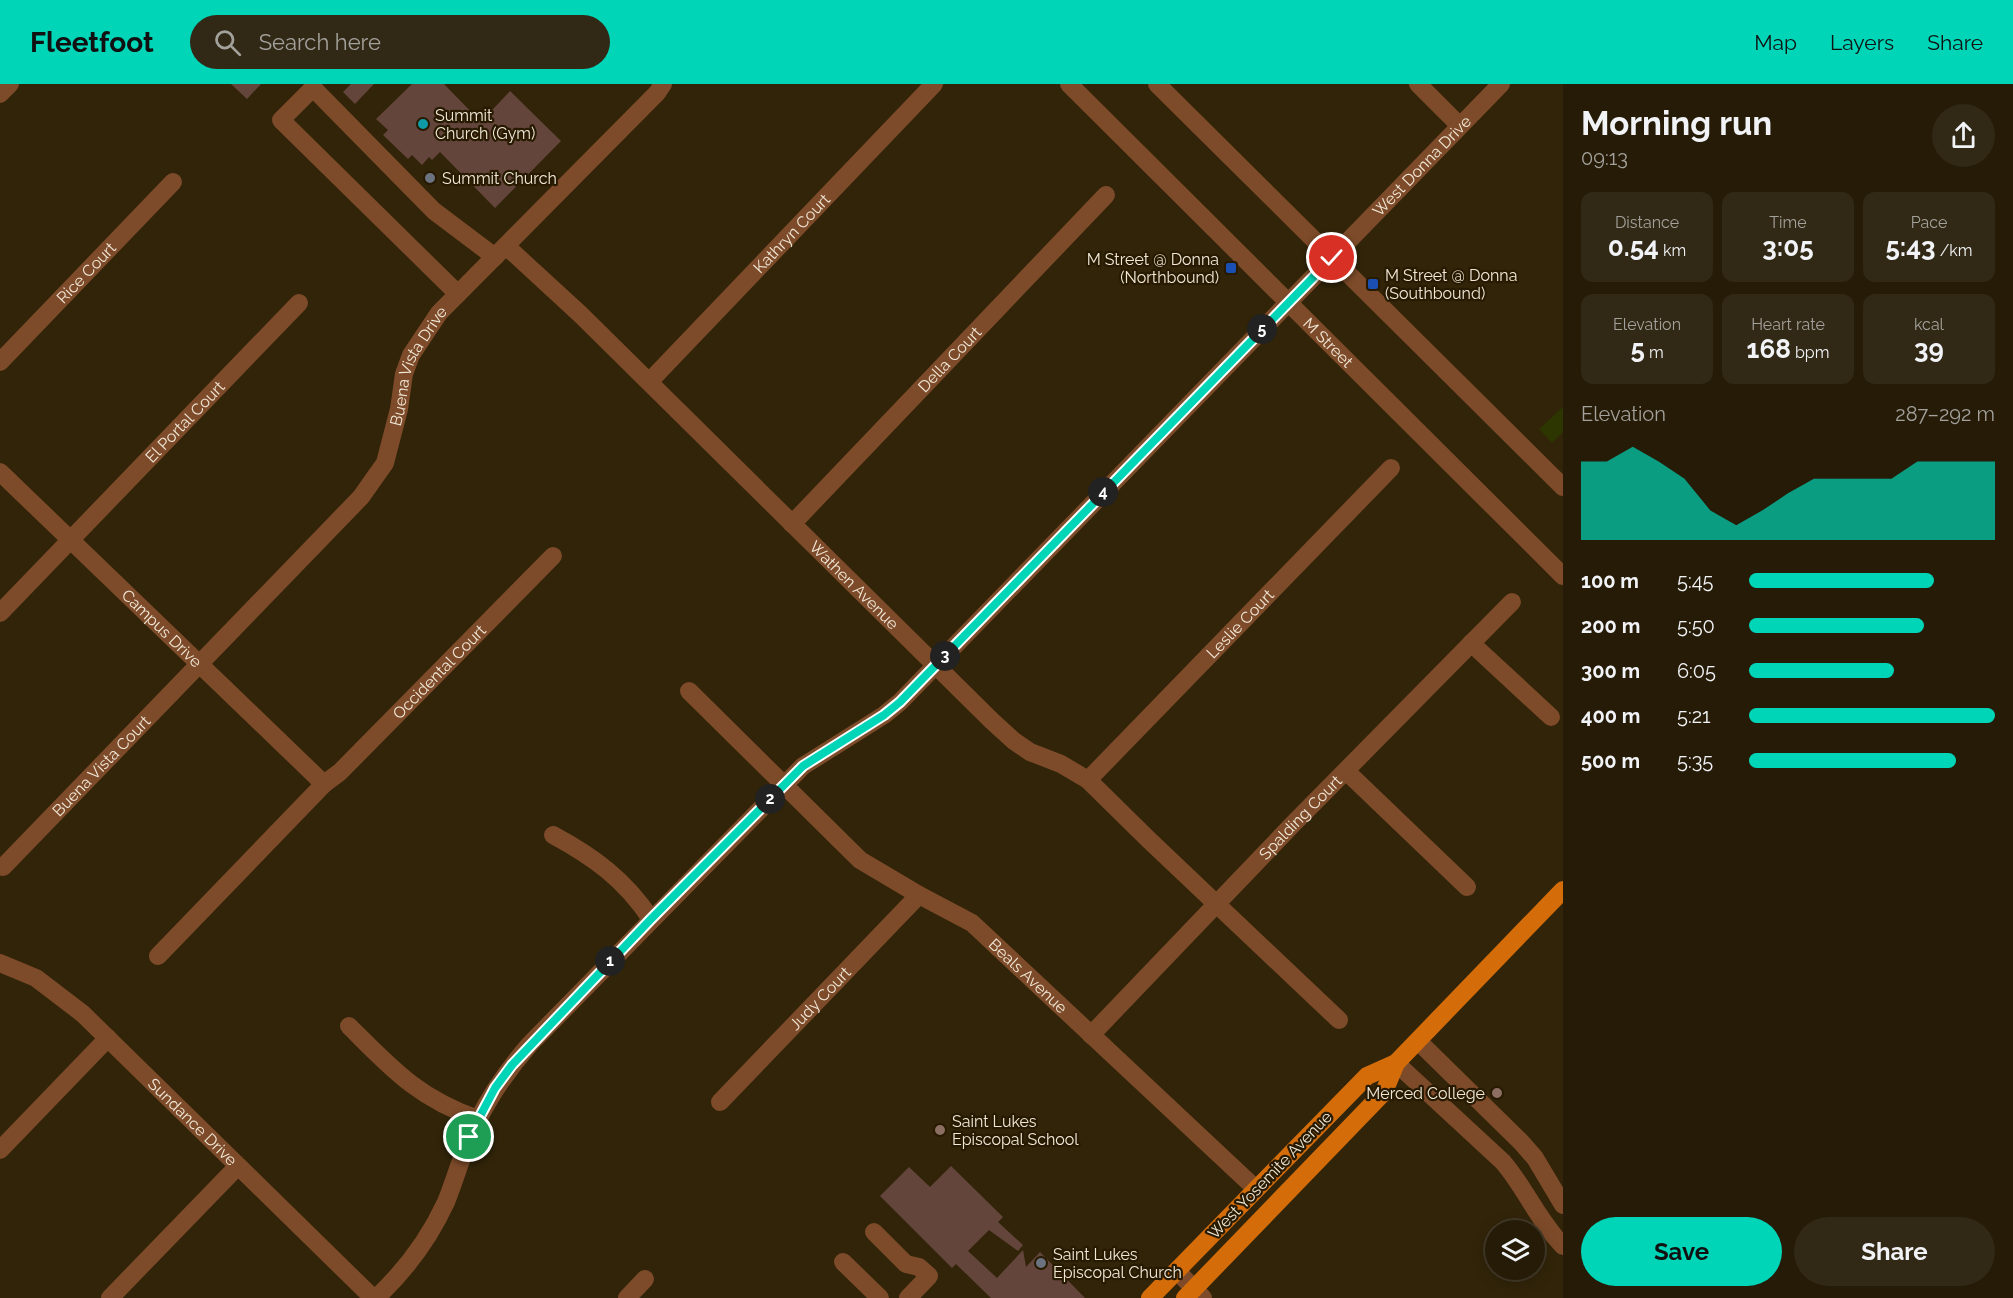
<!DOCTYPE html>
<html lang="en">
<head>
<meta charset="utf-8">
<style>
	:root { --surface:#251b07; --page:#312815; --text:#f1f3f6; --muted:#a3a19b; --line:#423928; --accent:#00d5b7 }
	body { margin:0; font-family:Raleway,sans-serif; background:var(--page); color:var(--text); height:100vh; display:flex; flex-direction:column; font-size:22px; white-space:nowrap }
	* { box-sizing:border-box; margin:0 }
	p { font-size:20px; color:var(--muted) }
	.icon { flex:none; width:33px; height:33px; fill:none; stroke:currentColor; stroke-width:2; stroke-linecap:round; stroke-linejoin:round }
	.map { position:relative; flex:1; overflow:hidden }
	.details { display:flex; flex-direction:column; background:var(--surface); width:450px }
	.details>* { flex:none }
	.buttons { position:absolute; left:1485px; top:1136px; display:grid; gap:12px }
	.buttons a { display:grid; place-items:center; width:60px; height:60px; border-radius:50%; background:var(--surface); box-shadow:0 3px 15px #0003,0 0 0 2px var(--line); font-size:30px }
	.pin { position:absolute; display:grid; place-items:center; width:51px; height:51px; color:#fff; margin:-26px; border:3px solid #fff; border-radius:50%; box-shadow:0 2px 6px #0007 }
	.km { position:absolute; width:30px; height:30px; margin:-15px; border-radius:50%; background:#222; color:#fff; font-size:16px; line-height:30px; text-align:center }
	.round { display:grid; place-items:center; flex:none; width:63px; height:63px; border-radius:32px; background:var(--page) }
	.overview { display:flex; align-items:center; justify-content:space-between; height:102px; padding:0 18px }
	h1 { font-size:33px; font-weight:700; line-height:45px }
	.stats { display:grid; grid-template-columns:repeat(3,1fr); gap:9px; height:102px; padding:6px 18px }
	.stats div { display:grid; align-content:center; border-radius:12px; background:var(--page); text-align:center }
	.stats b { font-size:26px; font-weight:700 }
	.stats small { font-size:16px; font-weight:400 }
	.stats p { font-size:16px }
	.chart { height:168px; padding:12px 18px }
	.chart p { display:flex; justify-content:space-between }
	.chart svg { width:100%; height:108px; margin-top:6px; fill:var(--accent); opacity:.7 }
	.button { display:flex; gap:12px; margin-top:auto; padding:12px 18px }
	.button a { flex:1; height:69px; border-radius:36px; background:var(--accent); color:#111; font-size:24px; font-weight:700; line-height:69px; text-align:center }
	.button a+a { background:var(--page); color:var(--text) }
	ul { padding:0 18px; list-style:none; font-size:20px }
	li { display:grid; grid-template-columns:96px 72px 1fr; align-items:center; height:45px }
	li i { height:15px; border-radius:8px; background:var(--accent) }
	header { display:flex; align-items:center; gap:36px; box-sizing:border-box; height:84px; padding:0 30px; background:var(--accent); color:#111 }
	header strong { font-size:28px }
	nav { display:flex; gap:33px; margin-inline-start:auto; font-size:21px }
	.search { width:420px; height:54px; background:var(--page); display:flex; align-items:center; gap:15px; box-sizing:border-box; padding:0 21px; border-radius:33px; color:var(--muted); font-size:22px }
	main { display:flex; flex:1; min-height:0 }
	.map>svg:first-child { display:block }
	.green { fill:#2d3600 }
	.building { fill:#64453b }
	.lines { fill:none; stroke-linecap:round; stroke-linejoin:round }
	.minor { stroke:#7d4b29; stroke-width:18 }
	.major { stroke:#d36c09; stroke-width:18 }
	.route-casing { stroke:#fff; stroke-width:12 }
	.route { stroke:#00d5b7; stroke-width:8 }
	.culture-dot { fill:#0f9aa8; stroke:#271a01; stroke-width:2 }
	.worship-dot { fill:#6b7280; stroke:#271a01; stroke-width:2 }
	.transit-dot { fill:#1a4fb4; stroke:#271a01; stroke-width:2 }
	.education-dot { fill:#8d6e63; stroke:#271a01; stroke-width:2 }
	.labels { text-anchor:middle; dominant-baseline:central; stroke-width:4.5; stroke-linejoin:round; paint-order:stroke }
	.poi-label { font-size:16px; fill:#f1e8d8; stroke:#271a01; text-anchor:start }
	.street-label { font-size:16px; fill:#f1e8d8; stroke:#271a01 }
</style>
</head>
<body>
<header>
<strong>Fleetfoot</strong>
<div class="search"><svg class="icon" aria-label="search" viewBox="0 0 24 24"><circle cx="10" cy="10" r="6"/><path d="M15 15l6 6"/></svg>Search here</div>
<nav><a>Map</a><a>Layers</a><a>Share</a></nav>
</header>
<main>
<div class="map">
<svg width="1563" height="1214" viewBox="0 0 1563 1214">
	<rect width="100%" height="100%" fill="#312409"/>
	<polygon class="green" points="1563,323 1563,348 1552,359 1539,345"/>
	<g class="building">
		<polygon points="231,0 261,0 247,15"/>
		<polygon points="351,0 374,0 355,20 343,8"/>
		<polygon points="412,0 444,0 481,38 510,7 561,57 495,124 440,68 432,76 429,73 422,81 412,71 408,75 383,51 388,46 376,35"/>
		<polygon points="951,1082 1003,1133 998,1138 1023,1161 1018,1167 989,1146 968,1167 997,1194 1023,1166 1026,1183 1040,1168 1085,1214 991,1214 956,1180 952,1184 880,1112 909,1083 930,1103"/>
	</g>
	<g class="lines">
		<g class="minor">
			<path id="s1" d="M 1069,0 L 1563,492"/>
			<polyline points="1157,0 1563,403"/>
			<polyline points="1418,0 1460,42"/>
			<polyline points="0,10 10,0"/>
			<path id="s2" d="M 506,162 L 580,230 L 992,637 L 1014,657 L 1030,668 L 1061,680 L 1088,696 L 1149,756 L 1339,936"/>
			<polyline points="458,210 281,36 313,4 434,127 495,173"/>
			<path id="s3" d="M 0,278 L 173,98"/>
			<path id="s4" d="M 649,298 L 934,0"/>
			<path id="s5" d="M 0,388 L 324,700"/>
			<path id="s6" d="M 792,440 L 1106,111"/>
			<path id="s7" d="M 0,529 L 299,219"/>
			<polyline points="1471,559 1551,633"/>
			<path id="s8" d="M 689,607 L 860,776 L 919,811 L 972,839 L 1256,1105"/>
			<polyline points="1346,687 1467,803"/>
			<path id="s9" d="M 1088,696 L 1391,384"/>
			<path d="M 553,751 C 594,773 625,796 651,835"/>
			<path id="s10" d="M 3,783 L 361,413 L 385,379 L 399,325 L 404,290 L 411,271 L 439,229 L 657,9 L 663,0"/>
			<path id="s11" d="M 158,872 L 324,700 L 340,688 L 553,472"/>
			<path id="s12" d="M 0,879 L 36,894 L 83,930 L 373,1214"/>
			<path d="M 349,942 C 392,985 418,1014 478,1035"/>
			<path id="s13" d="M 1091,951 L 1292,741 L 1512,518"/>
			<polyline points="1418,957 1521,1058 1535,1074 1563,1121"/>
			<path d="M 1396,979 L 1503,1078 C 1526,1105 1537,1135 1563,1162"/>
			<path id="s14" d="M 720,1018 L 919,811"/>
			<polyline points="0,1066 108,954"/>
			<polyline points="874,1148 906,1180 919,1183 929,1192 908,1214"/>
			<polyline points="843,1178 880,1214"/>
			<polyline points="1177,1187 1203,1214"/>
			<polyline points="110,1214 238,1082"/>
			<path id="s15" d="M 376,1214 C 406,1186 429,1155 446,1118 C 457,1091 464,1062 478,1036 C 492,1008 509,984 530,960 L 803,682 L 884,631 L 900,618 L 1501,0"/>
			<polyline points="627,1214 645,1195"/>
		</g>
		<g class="major">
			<polyline points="1150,1214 1367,992 1396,979"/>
			<polyline points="1185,1214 1384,1008 1396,979 1563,806"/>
		</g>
	</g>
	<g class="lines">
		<g class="route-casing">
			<polyline id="route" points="469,1053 495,1004 512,981 651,835 803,682 884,631 900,618 1332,174"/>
		</g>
		<use href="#route" class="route"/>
	</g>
	<circle class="culture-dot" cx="423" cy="40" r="6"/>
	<g class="worship-dot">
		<circle cx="430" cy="94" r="6"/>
		<circle cx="1041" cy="1179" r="6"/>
	</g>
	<g class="transit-dot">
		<rect x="1225" y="178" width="12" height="12" rx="3"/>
		<rect x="1367" y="194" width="12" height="12" rx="3"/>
	</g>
	<g class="education-dot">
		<circle cx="1497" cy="1009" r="6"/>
		<circle cx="940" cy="1046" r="6"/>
	</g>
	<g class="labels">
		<g class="poi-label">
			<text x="435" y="31">Summit<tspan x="435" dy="18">Church (Gym)</tspan></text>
			<text x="442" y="94">Summit Church</text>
			<text x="1219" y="175" text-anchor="end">M Street @ Donna<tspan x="1219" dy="18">(Northbound)</tspan></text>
			<text x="1385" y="191">M Street @ Donna<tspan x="1385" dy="18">(Southbound)</tspan></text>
			<text x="1485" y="1009" text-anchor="end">Merced College</text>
			<text x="952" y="1037">Saint Lukes<tspan x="952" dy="18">Episcopal School</tspan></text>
			<text x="1053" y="1170">Saint Lukes<tspan x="1053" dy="18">Episcopal Church</tspan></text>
		</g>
		<g class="street-label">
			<text stroke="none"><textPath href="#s15" startOffset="1554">West Donna Drive</textPath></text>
			<text stroke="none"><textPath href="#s4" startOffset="206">Kathryn Court</textPath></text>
			<text stroke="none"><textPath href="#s3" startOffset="124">Rice Court</textPath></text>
			<text stroke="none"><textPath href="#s1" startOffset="366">M Street</textPath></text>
			<text stroke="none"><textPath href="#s6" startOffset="228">Della Court</textPath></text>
			<text stroke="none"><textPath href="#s10" startOffset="660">Buena Vista Drive</textPath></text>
			<text stroke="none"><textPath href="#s7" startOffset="266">El Portal Court</textPath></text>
			<text stroke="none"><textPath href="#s2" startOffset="486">Wathen Avenue</textPath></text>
			<text stroke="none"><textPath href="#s9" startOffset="218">Leslie Court</textPath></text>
			<text stroke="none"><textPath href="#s5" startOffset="225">Campus Drive</textPath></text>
			<text stroke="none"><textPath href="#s11" startOffset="400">Occidental Court</textPath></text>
			<text stroke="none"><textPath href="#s10" startOffset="141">Buena Vista Court</textPath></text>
			<text stroke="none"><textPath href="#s13" startOffset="302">Spalding Court</textPath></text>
			<text stroke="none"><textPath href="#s8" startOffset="446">Beals Avenue</textPath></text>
			<text stroke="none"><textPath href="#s14" startOffset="144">Judy Court</textPath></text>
			<text stroke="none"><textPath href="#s12" startOffset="252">Sundance Drive</textPath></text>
			<text transform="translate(1270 1091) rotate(-46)">West Yosemite Avenue</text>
		</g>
	</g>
</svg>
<div class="buttons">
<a><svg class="icon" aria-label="layers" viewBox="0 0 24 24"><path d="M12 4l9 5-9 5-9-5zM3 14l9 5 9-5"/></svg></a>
</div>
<div class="pin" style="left:469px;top:1053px;background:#1e9e55"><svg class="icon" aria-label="arrive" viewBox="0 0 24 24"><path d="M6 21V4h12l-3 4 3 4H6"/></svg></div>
<div class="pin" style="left:1332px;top:174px;background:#d93025"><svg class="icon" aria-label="check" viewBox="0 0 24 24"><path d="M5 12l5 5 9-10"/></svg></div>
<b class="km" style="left:610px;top:877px">1</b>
<b class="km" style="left:770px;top:715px">2</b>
<b class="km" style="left:945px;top:572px">3</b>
<b class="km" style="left:1103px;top:408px">4</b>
<b class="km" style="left:1262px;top:245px">5</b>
</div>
<section class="details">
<div class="overview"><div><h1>Morning run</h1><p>09:13</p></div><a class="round"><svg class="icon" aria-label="share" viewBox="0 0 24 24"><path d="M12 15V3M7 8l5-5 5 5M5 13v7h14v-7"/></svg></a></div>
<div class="stats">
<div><p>Distance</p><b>0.54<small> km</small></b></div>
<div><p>Time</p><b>3:05</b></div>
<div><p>Pace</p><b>5:43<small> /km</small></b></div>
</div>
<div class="stats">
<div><p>Elevation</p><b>5<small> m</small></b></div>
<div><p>Heart rate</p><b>168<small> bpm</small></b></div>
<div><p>kcal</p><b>39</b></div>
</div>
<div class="chart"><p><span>Elevation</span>287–292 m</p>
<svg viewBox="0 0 160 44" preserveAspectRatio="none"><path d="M0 44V12L10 12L20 6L30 12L40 19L50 32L60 38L70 32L80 25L90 19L100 19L110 19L120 19L130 12L140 12L150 12L160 12V44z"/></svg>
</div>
<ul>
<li><b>100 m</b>5:45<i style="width:75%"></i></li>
<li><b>200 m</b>5:50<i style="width:71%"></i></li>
<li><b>300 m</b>6:05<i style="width:59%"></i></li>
<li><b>400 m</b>5:21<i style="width:100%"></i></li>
<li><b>500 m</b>5:35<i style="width:84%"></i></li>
</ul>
<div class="button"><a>Save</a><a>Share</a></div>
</section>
</main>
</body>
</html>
